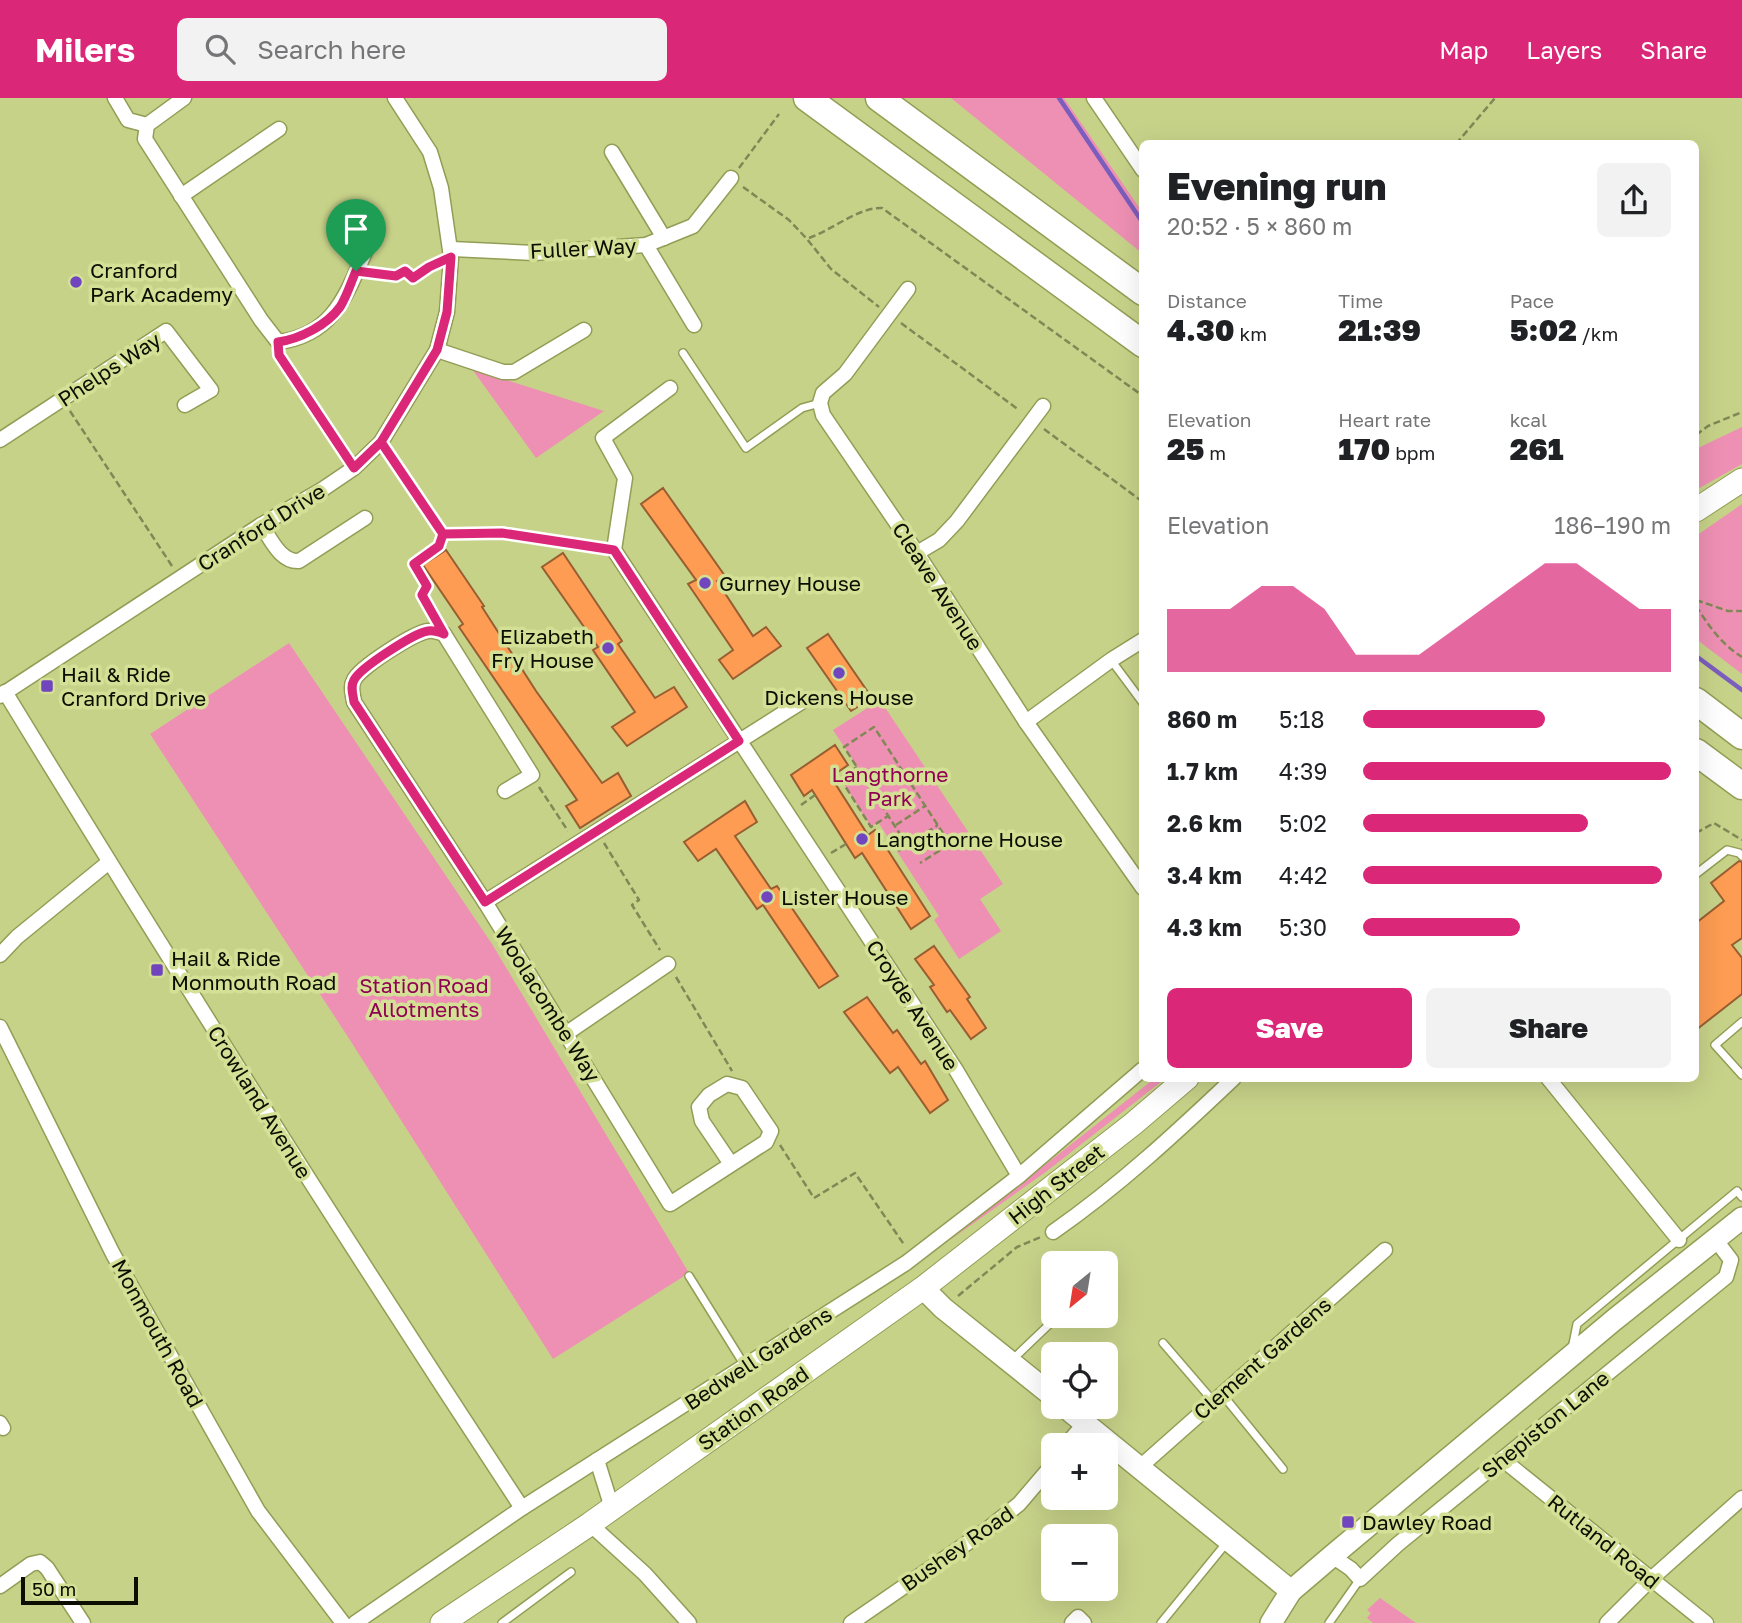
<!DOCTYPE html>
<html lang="en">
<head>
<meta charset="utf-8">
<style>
	:root { --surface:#fff; --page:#f2f2f2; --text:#202124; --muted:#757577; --accent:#db2777 }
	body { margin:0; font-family:"Golos Text",sans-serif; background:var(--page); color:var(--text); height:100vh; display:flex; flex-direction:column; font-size:26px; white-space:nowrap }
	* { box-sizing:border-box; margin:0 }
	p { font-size:23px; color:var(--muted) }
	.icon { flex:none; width:38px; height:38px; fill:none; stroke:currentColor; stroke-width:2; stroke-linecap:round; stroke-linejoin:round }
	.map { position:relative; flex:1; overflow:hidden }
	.sheet { position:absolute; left:1139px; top:42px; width:560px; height:942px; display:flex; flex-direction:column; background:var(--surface); border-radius:10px; box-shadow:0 7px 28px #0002 }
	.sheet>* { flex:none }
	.needle { width:46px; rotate:210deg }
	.buttons { position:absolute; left:1041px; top:1153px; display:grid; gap:14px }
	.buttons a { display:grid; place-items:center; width:77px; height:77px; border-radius:10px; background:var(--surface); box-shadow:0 7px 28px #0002; font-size:35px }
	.scale { position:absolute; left:21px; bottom:18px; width:117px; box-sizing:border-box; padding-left:7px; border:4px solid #0b0e00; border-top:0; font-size:19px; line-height:24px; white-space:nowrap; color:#0b0e00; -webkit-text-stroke:5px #d3e095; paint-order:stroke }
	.pin { position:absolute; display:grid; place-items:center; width:60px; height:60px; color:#fff; margin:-72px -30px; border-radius:50% 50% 50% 0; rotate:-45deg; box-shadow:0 0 7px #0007 }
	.pin .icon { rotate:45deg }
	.round { display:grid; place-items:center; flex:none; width:74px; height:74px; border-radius:10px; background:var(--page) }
	.head { display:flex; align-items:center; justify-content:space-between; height:119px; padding:0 28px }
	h1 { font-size:38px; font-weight:800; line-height:52px }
	.figures { display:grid; grid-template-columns:repeat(3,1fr); gap:10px; height:119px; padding:7px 28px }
	.figures div { display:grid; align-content:center }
	.figures b { font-size:30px; font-weight:800 }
	.figures small { font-size:19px; font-weight:400 }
	.figures p { font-size:19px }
	.chart { height:196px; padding:14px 28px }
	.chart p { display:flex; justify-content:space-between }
	.chart svg { width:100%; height:126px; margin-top:7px; fill:var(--accent); opacity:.7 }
	.button { display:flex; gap:14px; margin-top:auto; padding:14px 28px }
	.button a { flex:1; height:80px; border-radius:10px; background:var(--accent); color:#fff; font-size:28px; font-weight:800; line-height:80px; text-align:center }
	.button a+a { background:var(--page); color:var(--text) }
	ul { padding:0 28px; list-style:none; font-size:23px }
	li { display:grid; grid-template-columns:112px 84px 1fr; align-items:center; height:52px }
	li i { height:18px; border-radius:9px; background:var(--accent) }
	header { display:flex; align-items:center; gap:42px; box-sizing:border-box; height:98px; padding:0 35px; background:var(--accent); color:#fff }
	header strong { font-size:33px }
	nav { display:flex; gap:38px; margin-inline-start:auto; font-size:24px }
	.search { width:490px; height:63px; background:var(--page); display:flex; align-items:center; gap:18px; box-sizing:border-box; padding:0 24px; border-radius:10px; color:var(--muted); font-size:26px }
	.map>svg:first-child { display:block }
	.green { fill:#ee90b4 }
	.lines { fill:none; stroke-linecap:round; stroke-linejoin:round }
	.stream { stroke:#7b5dbd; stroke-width:4.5 }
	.building { fill:#fd9c52; stroke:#985e31; stroke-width:2 }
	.lane-casing { stroke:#939d55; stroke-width:10 }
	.street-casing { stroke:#939d55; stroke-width:17 }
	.secondary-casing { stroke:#939d55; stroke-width:24 }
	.primary-casing { stroke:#939d55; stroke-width:25 }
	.highway-casing { stroke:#939d55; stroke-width:29 }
	.path { stroke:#808855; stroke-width:2.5; stroke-dasharray:7 3.5; stroke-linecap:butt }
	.lane { stroke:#fff; stroke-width:7 }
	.street { stroke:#fff; stroke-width:14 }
	.secondary { stroke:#fff; stroke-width:21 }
	.primary { stroke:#fff; stroke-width:23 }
	.highway { stroke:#fff; stroke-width:26 }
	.route-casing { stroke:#fff; stroke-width:14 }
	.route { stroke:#db2777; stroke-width:9 }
	.poi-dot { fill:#7045bd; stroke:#d3e095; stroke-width:2.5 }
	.labels { text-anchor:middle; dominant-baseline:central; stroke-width:7; stroke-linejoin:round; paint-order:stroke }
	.street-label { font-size:21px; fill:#0b0e00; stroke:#d3e095 }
	.poi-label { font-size:21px; fill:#0b0e00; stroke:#d3e095; text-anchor:start }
	.park-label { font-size:21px; fill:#920153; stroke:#d3e095 }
</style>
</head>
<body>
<header>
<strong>Milers</strong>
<div class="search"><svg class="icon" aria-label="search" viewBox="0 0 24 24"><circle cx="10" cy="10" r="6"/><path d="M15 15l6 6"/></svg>Search here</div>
<nav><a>Map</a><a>Layers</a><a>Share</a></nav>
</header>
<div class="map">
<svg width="1742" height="1525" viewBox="0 0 1742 1525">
	<rect width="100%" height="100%" fill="#c7d289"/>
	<g class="green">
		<polygon points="951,0 1064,0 1143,115 1143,156"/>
		<polygon points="472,271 604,313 536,360"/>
		<polygon points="1742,329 1742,366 1696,392 1696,351"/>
		<polygon points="1742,406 1742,576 1696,541 1696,438"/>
		<polygon points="289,545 492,846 689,1175 553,1261 348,939 150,636"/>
		<polygon points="880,602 1003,786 980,801 1001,833 959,861 934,822 939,818 878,724 871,729 840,680 857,668 833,632"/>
		<polygon points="1155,980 1166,980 1047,1073 950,1142"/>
		<polygon points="1380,1500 1416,1525 1373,1525 1367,1520 1371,1515 1367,1512"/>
	</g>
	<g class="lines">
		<g class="stream">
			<polyline points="1059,0 1143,125"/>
			<polyline points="1696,558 1742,592"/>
		</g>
	</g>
	<g class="building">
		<polygon points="663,390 725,478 717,483 753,538 766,529 781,548 733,581 719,562 733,552 688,486 696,482 641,406"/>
		<polygon points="446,452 484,508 482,509 536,593 602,685 618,675 631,698 580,730 566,708 577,702 459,529 463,526 423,467"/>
		<polygon points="563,455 622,543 618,546 655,600 674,589 687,609 627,648 612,629 635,614 593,552 598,549 542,469"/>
		<polygon points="828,536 872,600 851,613 807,550"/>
		<polygon points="835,647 848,667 831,679 868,737 875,732 930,818 911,831 862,755 855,760 812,692 804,698 791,677"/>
		<polygon points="745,703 757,724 735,738 771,791 777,788 838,878 819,890 763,807 757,811 716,751 698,763 684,744"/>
		<polygon points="1739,763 1742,764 1742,840 1732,847 1742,860 1742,896 1696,932 1696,825 1724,803 1711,785"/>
		<polygon points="934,848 970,899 967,901 986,930 971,941 950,912 947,914 930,889 934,887 915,861"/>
		<polygon points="867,899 893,935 897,932 921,966 925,963 948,1002 930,1015 898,969 890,975 844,914"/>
	</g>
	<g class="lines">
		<g class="lane-casing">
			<g id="lane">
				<polyline points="683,255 746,350 802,310 820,305"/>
				<polyline points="1111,562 1143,605"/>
				<polyline points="1696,776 1727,752 1739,755 1742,758"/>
				<polyline points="1742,924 1715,947 1742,977"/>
				<polyline points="689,1178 745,1268"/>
				<polyline points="1080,1218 1083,1223"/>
				<polyline points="1163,1245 1213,1303"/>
				<polyline points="1572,1251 1577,1226 1737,1093 1742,1099"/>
				<polyline points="1013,1261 1058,1218"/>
				<polyline points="1222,1296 1283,1371"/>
				<polyline points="502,1525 571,1474"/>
				<polyline points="1161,1525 1228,1443"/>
				<polyline points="1329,1525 1360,1481"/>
			</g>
		</g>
		<g class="street-casing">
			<g id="street">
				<polyline points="115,0 128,22 147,27"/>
				<path d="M 184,0 L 147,27 L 145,41 L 261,222 L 278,244 C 337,237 348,191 369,145"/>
				<polyline points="1094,0 1143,72"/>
				<polyline points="612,54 664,140"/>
				<polyline points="181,98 279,31"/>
				<polyline points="646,147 694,227"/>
				<polyline points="452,151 534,155 646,147 693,128 731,80"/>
				<polyline points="908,191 845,276 823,295 820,305 823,317 917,455 1026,624 1143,790"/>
				<polyline points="437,252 503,274 514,274 584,232"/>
				<polyline points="670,290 603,340 625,380 614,452 956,972 1019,1078"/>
				<polyline points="0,342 166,233 211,292 185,307"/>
				<path d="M 261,427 C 271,441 280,464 299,463 L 365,420"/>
				<polyline points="917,455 939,442 957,423 1043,308"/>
				<path d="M 5,594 C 173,869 345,1141 522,1410"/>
				<polyline points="0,598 261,427 323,391 354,370 381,344 437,252 447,214 451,159 441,90 430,54 395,0"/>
				<polyline points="1026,624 1111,562 1143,542"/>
				<path d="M 505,693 L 532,677 L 444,536 C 439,534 433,532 428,533 C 414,535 360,569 354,582 C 350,589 353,596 354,604 L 485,804 L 670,1106 L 766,1044 L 771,1033 L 742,990 L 727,986 L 709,997 L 699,1009 L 702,1023 L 731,1066"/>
				<polyline points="485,804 806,601"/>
				<polyline points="0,857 17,839 109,764"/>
				<polyline points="0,929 113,1156 258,1413 343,1525"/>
				<polyline points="567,935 668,866"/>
				<polyline points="1548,980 1679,1142"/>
				<path d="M 1053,1134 C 1119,1088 1176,1035 1234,980"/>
				<polyline points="0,1325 3,1330"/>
				<polyline points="1065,1348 1085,1325"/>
				<polyline points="1502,1361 1706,1525"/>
				<polyline points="597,1362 612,1410"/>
				<polyline points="1140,1369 1385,1152"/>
				<polyline points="590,1426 645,1476 689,1525"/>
				<polyline points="1332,1458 1351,1471 1360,1481 1398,1446 1726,1179 1731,1162 1715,1141"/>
				<polyline points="0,1488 31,1466 40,1464 47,1470 83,1525"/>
				<polyline points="355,1525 522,1410 906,1165 1019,1078 1143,971"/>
				<polyline points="851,1525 989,1430 1019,1406 1054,1365"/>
				<polyline points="1072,1525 1078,1519 1084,1525"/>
				<polyline points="1607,1525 1651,1481 1742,1400"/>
			</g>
		</g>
		<g class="secondary-casing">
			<g id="secondary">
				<polyline points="923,1190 943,1210 1054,1299"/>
				<polyline points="1065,1309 1291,1493"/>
				<polyline points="1271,1525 1291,1493 1332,1458 1614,1222 1742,1120"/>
			</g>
		</g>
		<g class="primary-casing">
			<g id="primary">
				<polyline points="1696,412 1742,382"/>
				<polyline points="442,1525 590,1426 923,1190 1133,1026 1187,980"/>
			</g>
		</g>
		<g class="highway-casing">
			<g id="highway">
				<polyline points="807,0 1143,246"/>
				<polyline points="879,0 1143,194"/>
				<polyline points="1696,603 1742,638"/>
				<polyline points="1696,654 1742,688"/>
			</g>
		</g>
		<g class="path">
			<polyline points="1456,46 1495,0"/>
			<polyline points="739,70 779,16"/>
			<polyline points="743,89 789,122 807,141 831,171 879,209"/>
			<path d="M 809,140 C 832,132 859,109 882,110 L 1143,298"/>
			<polyline points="370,174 395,178 405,173 413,180 435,166"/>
			<polyline points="901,225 1019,312"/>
			<polyline points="281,259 346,358"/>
			<polyline points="70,313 172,468"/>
			<polyline points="1044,331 1143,404"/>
			<polyline points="1696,337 1708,328 1742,314"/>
			<polyline points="389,356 443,436 502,435 601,450"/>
			<polyline points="1696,502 1728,513 1742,513"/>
			<path d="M 1696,508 C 1709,528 1721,546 1742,559"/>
			<polyline points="433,517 422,497 427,488 414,466 439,448 443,436"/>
			<polyline points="857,669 840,680 871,729 888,718"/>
			<polyline points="539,689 568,733"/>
			<polyline points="801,707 815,697"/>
			<polyline points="896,727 925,708"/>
			<polyline points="1696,735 1714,725 1742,742"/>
			<polyline points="604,745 639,802 632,807 660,852"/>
			<polyline points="909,746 938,727"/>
			<polyline points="898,753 907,747 844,649 874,629 950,746 920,765"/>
			<polyline points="831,755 846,746"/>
			<polyline points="676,879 732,973"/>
			<polyline points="780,1047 814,1100 855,1075 905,1148"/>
			<polyline points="958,1198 1017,1149 1041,1139"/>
		</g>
		<use href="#lane" class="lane"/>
		<use href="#street" class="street"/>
		<use href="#secondary" class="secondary"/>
		<use href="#primary" class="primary"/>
		<use href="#highway" class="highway"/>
	</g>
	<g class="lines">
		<g class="route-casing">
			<path id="route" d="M 356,173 C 351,184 347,198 340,209 C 327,227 300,241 278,244 L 279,257 L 354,370 L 381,344 L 443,436 L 439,448 L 414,466 L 427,488 L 422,497 L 444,536 C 439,534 434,532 428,533 C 414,535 360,570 354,582 C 350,589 353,596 354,604 L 485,804 L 739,643 L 614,452 L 502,435 L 443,436 L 381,344 L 437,252 L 447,214 L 451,159 L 429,169 L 413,180 L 405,173 L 396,178 L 356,173"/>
		</g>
		<use href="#route" class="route"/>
	</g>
	<g class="poi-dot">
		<circle cx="76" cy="184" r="7"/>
		<circle cx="705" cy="485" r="7"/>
		<circle cx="608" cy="550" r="7"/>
		<circle cx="839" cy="575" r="7"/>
		<rect x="40" y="581" width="14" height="14" rx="3.5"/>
		<circle cx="862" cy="741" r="7"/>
		<circle cx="767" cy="799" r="7"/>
		<rect x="150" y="865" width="14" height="14" rx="3.5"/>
		<rect x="1341" y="1417" width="14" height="14" rx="3.5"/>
	</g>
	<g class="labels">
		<g class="street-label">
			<text transform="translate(583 150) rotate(-3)">Fuller Way</text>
			<text transform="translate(109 271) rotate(-33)">Phelps Way</text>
			<text transform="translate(261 429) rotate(-32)">Cranford Drive</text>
			<text transform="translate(938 488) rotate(57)">Cleave Avenue</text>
			<text transform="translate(548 906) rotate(58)">Woolacombe Way</text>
			<text transform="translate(913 907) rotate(57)">Croyde Avenue</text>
			<text transform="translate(260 1004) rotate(58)">Crowland Avenue</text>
			<text transform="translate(1056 1086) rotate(-38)">High Street</text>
			<text transform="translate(158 1235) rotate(61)">Monmouth Road</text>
			<text transform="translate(758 1260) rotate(-33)">Bedwell Gardens</text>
			<text transform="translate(1262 1260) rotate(-41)">Clement Gardens</text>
			<text transform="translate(753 1310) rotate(-35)">Station Road</text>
			<text transform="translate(1545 1326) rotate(-39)">Shepiston Lane</text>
			<text transform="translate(1604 1443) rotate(39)">Rutland Road</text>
			<text transform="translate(957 1450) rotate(-35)">Bushey Road</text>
		</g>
		<g class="poi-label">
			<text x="90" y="172">Cranford<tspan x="90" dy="24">Park Academy</tspan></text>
			<text x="719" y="485">Gurney House</text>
			<text x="594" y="538" text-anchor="end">Elizabeth<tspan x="594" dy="24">Fry House</tspan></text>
			<text x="61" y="576">Hail &amp; Ride<tspan x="61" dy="24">Cranford Drive</tspan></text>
			<text x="839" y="599" text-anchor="middle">Dickens House</text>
			<text x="876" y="741">Langthorne House</text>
			<text x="781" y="799">Lister House</text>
			<text x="171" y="860">Hail &amp; Ride<tspan x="171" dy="24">Monmouth Road</tspan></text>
			<text x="1362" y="1424">Dawley Road</text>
		</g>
		<g class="park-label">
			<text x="890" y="676">Langthorne<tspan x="890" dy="24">Park</tspan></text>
			<text x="424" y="887">Station Road<tspan x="424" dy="24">Allotments</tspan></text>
		</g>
	</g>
</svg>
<div class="buttons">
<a><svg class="needle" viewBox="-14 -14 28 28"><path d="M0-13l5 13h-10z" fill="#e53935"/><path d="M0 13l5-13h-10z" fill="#757577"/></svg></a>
<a><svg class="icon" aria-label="locate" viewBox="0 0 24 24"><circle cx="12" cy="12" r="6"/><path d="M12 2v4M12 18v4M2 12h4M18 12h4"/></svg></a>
<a>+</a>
<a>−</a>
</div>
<div class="scale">50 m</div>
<div class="pin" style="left:356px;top:173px;background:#1e9e55"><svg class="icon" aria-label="arrive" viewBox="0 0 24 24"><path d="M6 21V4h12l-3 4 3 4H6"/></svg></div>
<section class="sheet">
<div class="head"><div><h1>Evening run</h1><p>20:52 · 5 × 860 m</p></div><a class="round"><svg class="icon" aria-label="share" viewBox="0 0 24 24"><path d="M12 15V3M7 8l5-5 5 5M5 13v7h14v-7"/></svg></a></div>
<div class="figures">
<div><p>Distance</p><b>4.30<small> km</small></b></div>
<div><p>Time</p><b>21:39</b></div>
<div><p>Pace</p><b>5:02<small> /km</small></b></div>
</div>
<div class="figures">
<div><p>Elevation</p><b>25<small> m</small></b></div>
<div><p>Heart rate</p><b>170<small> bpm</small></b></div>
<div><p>kcal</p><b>261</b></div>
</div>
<div class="chart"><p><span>Elevation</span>186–190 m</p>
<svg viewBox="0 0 160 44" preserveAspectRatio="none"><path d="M0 44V22L10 22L20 22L30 14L40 14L50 22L60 38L70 38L80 38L90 30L100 22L110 14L120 6L130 6L140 14L150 22L160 22V44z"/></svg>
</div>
<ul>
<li><b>860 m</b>5:18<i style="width:59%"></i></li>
<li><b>1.7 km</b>4:39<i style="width:100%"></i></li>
<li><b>2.6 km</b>5:02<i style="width:73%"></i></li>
<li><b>3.4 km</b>4:42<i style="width:97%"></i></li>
<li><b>4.3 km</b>5:30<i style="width:51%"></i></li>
</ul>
<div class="button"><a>Save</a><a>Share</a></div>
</section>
</div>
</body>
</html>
